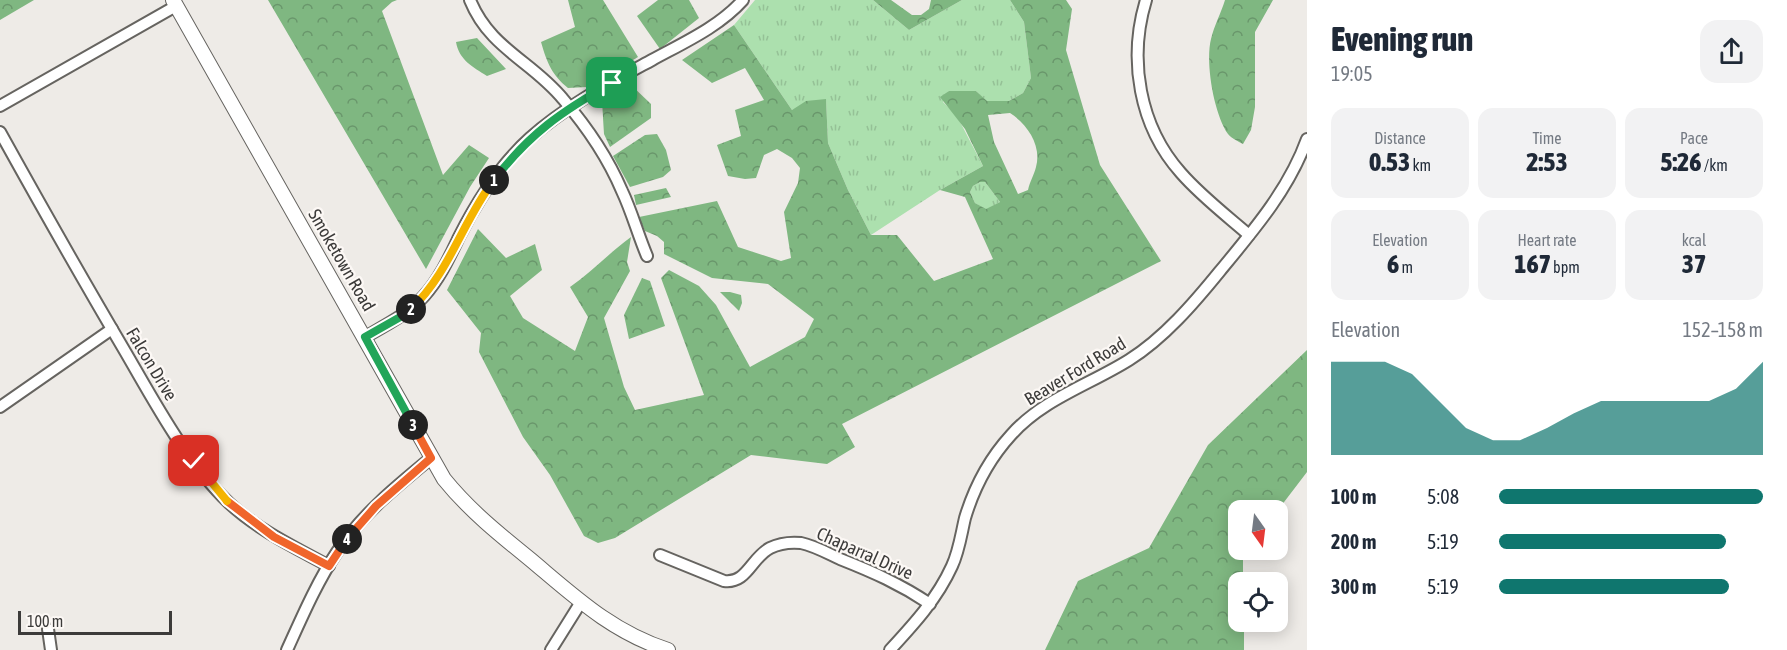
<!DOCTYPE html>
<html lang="en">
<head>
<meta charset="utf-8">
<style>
	:root { --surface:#fff; --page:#f2f2f3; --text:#1f2937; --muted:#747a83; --accent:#0f766e }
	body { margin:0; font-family:"Asap Condensed",sans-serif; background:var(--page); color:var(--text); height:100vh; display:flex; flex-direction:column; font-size:22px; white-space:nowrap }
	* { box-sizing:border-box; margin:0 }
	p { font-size:20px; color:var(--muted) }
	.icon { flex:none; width:33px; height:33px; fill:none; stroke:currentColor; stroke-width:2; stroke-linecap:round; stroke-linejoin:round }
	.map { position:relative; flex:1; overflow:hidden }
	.drawer { display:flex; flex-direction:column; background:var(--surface); width:480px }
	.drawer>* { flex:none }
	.needle { width:39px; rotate:166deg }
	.fabs { position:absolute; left:1228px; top:500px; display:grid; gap:12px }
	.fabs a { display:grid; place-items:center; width:60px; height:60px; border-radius:12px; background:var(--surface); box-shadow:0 3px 15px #0003; font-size:30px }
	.scale { position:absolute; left:18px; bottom:15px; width:154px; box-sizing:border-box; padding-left:6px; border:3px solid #3c3b3a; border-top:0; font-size:16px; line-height:21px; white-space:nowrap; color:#3c3b3a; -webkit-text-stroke:4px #fcf8f5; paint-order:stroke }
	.pin { position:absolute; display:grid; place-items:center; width:51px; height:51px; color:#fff; margin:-26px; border-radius:12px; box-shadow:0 3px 9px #0006 }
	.km { position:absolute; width:30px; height:30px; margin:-15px; border-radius:50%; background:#222; color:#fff; font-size:16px; line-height:30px; text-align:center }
	.round { display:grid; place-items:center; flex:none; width:63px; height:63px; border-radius:18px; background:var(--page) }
	.head { display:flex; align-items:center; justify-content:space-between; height:102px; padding:0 24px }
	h1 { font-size:33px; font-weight:800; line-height:45px }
	.figures { display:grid; grid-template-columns:repeat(3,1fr); gap:9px; height:102px; padding:6px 24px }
	.figures div { display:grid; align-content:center; border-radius:15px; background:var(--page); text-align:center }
	.figures b { font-size:26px; font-weight:800 }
	.figures small { font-size:16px; font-weight:400 }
	.figures p { font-size:16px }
	.chart { height:168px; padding:12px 24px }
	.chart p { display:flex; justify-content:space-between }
	.chart svg { width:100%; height:108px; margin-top:6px; fill:var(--accent); opacity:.7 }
	ul { padding:0 24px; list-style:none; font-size:20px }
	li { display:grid; grid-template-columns:96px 72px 1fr; align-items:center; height:45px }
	li i { height:15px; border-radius:8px; background:var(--accent) }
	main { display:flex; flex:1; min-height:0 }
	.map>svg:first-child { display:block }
	.grass { fill:url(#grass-tufts) }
	.forest { fill:url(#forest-crowns); fill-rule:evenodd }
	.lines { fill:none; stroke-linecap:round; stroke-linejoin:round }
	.minor-casing { stroke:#666460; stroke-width:14 }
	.major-casing { stroke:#666460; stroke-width:16 }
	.minor { stroke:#fff; stroke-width:10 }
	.major { stroke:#fff; stroke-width:14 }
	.split-1-casing { stroke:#fff; stroke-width:12 }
	.split-2-casing { stroke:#fff; stroke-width:12 }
	.split-3-casing { stroke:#fff; stroke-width:12 }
	.split-4-casing { stroke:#fff; stroke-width:12 }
	.split-5-casing { stroke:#fff; stroke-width:12 }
	.split-6-casing { stroke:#fff; stroke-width:12 }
	.split-1 { stroke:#22a559; stroke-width:8 }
	.split-2 { stroke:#f5b400; stroke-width:8 }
	.split-3 { stroke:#22a559; stroke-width:8 }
	.split-4 { stroke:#f0652b; stroke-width:8 }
	.split-5 { stroke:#f0652b; stroke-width:8 }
	.split-6 { stroke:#f5b400; stroke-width:8 }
	.labels { text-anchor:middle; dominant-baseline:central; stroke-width:4.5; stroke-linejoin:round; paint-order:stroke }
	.street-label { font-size:18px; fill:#3c3b3a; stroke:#fcf8f5 }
</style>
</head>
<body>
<main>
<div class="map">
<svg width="1307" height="650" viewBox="0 0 1307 650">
	<defs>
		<pattern id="grass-tufts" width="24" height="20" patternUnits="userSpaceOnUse" patternTransform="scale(1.5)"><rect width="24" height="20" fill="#ace0ae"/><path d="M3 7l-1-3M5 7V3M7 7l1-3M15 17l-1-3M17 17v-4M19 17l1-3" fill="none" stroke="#95c196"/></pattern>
		<pattern id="forest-crowns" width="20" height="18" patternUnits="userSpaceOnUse" patternTransform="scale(1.5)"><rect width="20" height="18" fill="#7fb781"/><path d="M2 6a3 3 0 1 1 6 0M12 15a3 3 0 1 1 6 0" fill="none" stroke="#69966b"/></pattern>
	</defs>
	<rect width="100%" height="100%" fill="#eeebe7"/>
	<g class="grass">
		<polygon points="755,0 873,0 909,30 962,0 1010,0 1024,22 1031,78 1023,93 1009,101 987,102 976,91 949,91 943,102 957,116 983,166 940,190 871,235 848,190 828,143 826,100 792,110 734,25"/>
		<polygon points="980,182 985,182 1000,202 986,210 975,203 970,192 973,186"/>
	</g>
	<g class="forest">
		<polygon points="0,0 34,0 0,20"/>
		<polygon points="268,0 397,0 392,2 382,11 443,175 469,145 489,158 470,187 426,269"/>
		<path d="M 568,0 L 603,0 L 638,57 L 587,87 L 568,88 C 552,75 547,63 541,42 L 575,27 Z"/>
		<polygon points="658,0 689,0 699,18 660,49 637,16"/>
		<polygon points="873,0 891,0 912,15 921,15 929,9 931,0 962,0 909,30"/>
		<path d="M 1010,0 L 1066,0 L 1072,9 L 1066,50 L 1100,165 L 1161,261 L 842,424 L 855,447 L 827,464 L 751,455 L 615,538 L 598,543 L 584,536 L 550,475 L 523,437 L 479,352 L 481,333 L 447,290 L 478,229 L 506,258 L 535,244 L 542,270 L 510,296 L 523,318 L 575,351 L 588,317 L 570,287 C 592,272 610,252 631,237 L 627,262 L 630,271 L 604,318 L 624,387 L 635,410 L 704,395 L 661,278 L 669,270 L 699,286 L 716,305 L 750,367 L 805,337 L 814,319 L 768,284 L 712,278 L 664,254 L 664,242 L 657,236 L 645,231 L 639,217 L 717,201 L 738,247 L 781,261 L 791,258 L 784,212 L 798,183 L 800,168 L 792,158 L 777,149 L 764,155 L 756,178 L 745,179 L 728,176 L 717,145 L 741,136 L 735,110 L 764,100 L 745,68 L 712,83 L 682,60 L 734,25 L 792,110 L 806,101 L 826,99 L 828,143 L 848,190 L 871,235 L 897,235 L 934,281 L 993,259 L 965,197 L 940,190 L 983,166 L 965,129 L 940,97 L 949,91 L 976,91 L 987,101 L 1009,101 L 1023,93 L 1031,78 L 1024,22 ZM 1010,113 C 1027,124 1042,145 1036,167 C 1034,175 1030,181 1028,190 L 1018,194 L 994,142 L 988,115 ZM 980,182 L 985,182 L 1000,202 L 986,209 L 975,203 L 970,192 L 973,186 Z"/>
		<path d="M 1225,0 L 1273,0 L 1255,32 L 1255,107 L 1251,130 L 1243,144 C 1238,141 1232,139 1228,134 C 1214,114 1205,63 1211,39 C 1214,26 1221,13 1225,0 Z"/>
		<path d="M 477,38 L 506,69 L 487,76 C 473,67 459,60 456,42 Z"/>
		<polygon points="630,84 651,104 651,118 610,147 604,134 602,101"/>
		<polygon points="657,134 666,150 671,170 663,177 630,187 613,156 645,135"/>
		<polygon points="666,188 671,197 636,205 634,195"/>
		<polygon points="642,278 650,281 665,326 629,339 624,315"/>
		<polygon points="720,292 730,292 741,295 742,303 739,311"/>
		<polygon points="1307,350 1307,472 1278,510 1239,510 1239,549 1248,549 1243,556 1243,582 1239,582 1239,621 1244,621 1244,650 1045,650 1078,581 1149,548 1208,445"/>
	</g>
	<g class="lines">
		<g class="minor-casing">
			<g id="minor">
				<path d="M 470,0 C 490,49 532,61 563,99 C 587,127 608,158 622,191 C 632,212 638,235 647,256"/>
				<path d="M 1146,0 C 1128,59 1139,126 1181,173 C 1201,196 1226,215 1249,235"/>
				<polyline points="0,106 176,6"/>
				<path d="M 0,132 C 41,206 83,280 126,353 C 155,403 187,463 229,503 C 258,530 294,547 329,566"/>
				<path d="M 365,337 C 386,325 408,314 424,296 C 440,278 449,258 459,237 C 477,201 500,165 530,138 C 566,106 610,83 652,60 C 683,43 719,27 743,0"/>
				<polyline points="0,407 112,329"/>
				<path d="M 660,555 L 724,581 C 747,584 751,558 770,548 C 780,543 790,542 801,543 C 815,546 827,553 840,559 C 873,572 900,584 930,604"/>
				<polyline points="48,629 51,650"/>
				<path d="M 287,650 C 302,617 317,582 337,552 C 361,515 398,485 431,458"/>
				<polyline points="551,650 581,602"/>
				<path d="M 890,650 C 914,624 937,599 952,566 C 959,551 961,535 965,518 C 974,488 990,458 1011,435 C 1043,399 1089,385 1129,360 C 1164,338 1194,303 1220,271 C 1254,230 1289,189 1307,139"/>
			</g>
		</g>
		<g class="major-casing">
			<path id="major" d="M 173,0 L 444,479 C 469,510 500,535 531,560 C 575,597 612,632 668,650"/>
		</g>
		<use href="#minor" class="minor"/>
		<use href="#major" class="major"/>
	</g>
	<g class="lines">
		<g class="split-1-casing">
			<path id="split-1" d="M 494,180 C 529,134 562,111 612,83"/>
		</g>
		<g class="split-2-casing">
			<path id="split-2" d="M 411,309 C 450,272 462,222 494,180"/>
		</g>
		<g class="split-3-casing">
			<polyline id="split-3" points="411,309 402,316 365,337 413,425"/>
		</g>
		<g class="split-4-casing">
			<polyline id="split-4" points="347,539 376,506 431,458 413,425"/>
		</g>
		<g class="split-5-casing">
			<polyline id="split-5" points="227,501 274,537 329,566 347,539"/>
		</g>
		<g class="split-6-casing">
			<polyline id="split-6" points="194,461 227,501"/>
		</g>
		<use href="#split-1" class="split-1"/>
		<use href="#split-2" class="split-2"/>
		<use href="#split-3" class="split-3"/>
		<use href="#split-4" class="split-4"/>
		<use href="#split-5" class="split-5"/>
		<use href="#split-6" class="split-6"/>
	</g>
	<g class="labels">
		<g class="street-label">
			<text transform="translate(342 260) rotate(60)">Smoketown Road</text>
			<text transform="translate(152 364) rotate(59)">Falcon Drive</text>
			<text transform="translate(1075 371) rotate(-31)">Beaver Ford Road</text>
			<text transform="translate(865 553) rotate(24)">Chaparral Drive</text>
		</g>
	</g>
</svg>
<div class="fabs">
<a><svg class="needle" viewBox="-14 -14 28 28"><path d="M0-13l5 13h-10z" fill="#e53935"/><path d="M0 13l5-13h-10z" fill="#747a83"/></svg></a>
<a><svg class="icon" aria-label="locate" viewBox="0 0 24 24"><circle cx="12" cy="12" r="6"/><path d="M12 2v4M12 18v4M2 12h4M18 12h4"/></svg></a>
</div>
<div class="scale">100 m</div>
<div class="pin" style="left:612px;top:83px;background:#1e9e55"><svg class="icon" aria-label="arrive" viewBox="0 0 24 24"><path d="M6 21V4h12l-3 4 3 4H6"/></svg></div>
<div class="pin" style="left:194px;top:461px;background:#d93025"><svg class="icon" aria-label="check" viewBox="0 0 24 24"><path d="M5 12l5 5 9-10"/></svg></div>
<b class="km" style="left:494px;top:180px">1</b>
<b class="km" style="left:411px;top:309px">2</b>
<b class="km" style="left:413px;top:425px">3</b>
<b class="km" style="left:347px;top:539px">4</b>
</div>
<section class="drawer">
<div class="head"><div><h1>Evening run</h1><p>19:05</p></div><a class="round"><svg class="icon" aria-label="share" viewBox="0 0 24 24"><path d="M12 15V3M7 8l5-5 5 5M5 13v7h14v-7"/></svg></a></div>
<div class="figures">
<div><p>Distance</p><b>0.53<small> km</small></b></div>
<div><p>Time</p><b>2:53</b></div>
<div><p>Pace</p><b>5:26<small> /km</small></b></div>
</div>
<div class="figures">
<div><p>Elevation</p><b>6<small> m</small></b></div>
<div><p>Heart rate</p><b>167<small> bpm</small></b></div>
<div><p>kcal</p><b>37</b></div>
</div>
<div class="chart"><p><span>Elevation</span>152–158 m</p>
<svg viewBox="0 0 160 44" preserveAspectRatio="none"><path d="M0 44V6L10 6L20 6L30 11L40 22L50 33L60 38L70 38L80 33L90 27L100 22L110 22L120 22L130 22L140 22L150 17L160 6V44z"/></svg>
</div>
<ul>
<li><b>100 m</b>5:08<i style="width:100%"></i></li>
<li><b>200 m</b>5:19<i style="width:86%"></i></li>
<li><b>300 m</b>5:19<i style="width:87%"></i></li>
</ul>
</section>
</main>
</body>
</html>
